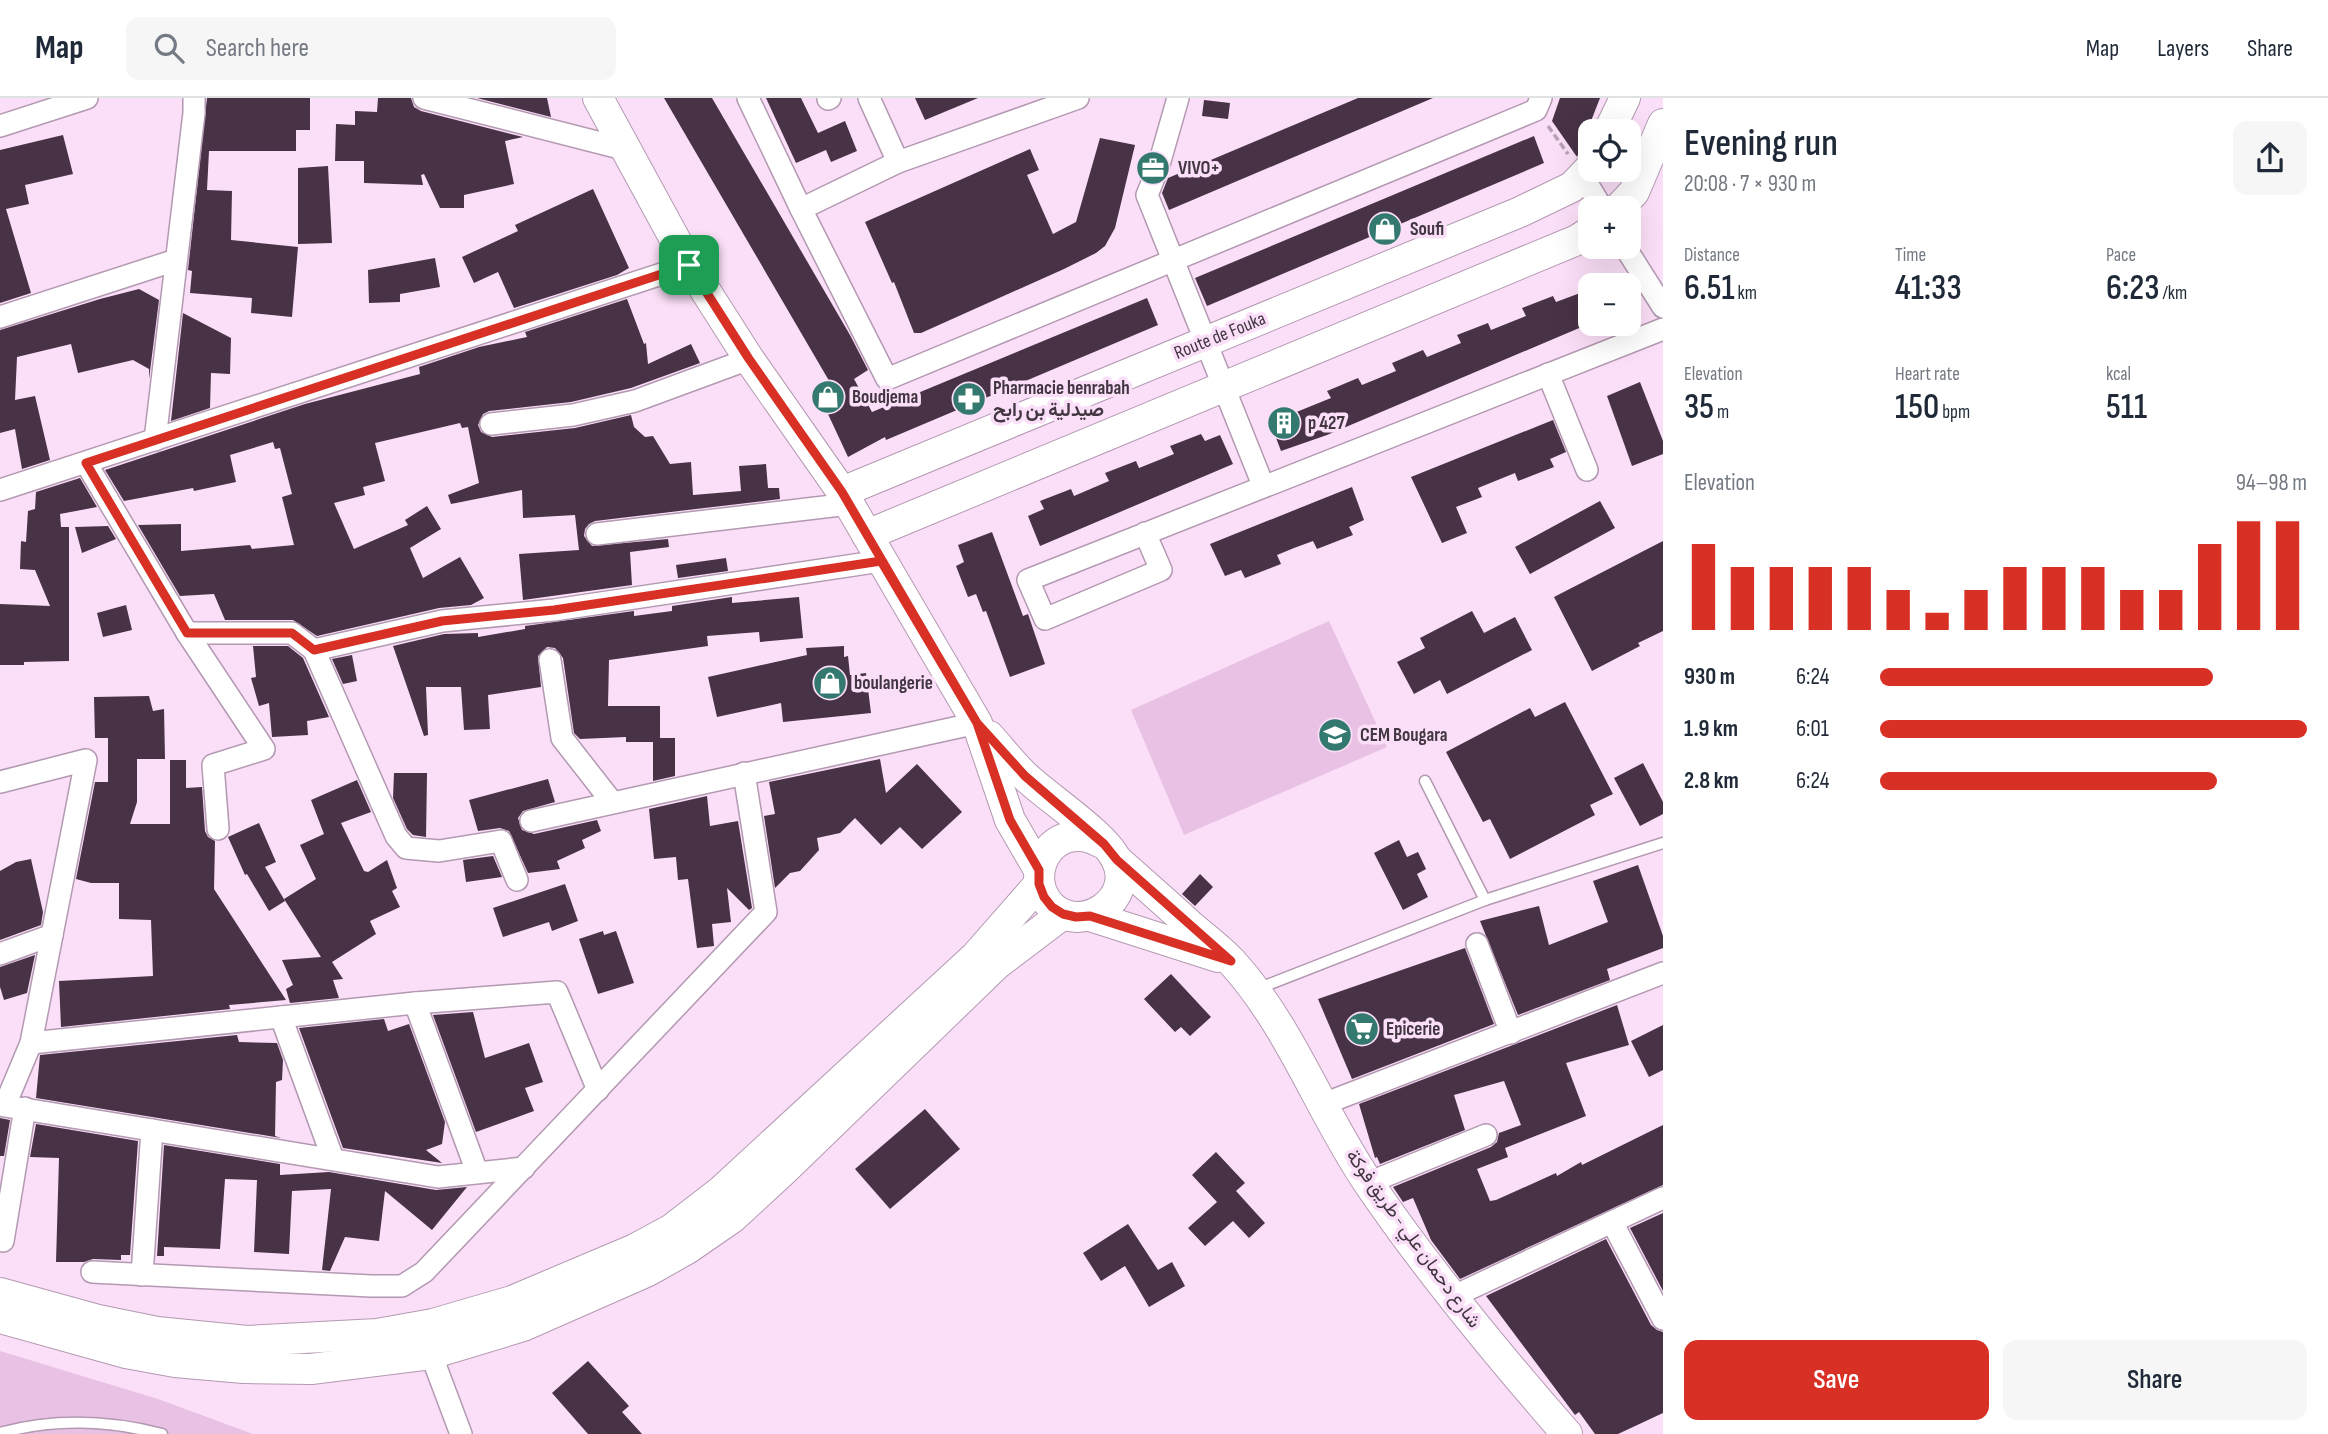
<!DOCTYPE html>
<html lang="en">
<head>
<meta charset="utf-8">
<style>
	:root { --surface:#fff; --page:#f6f6f7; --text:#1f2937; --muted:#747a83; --line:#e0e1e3; --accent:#d93025 }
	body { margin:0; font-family:"Sofia Sans Condensed",Vazirmatn,sans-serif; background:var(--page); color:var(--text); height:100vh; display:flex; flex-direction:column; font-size:26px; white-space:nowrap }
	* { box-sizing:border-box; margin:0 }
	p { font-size:23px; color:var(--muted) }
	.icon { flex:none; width:38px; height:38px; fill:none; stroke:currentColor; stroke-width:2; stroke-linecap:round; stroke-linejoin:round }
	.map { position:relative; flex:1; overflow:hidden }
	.side { display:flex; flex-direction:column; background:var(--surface); width:665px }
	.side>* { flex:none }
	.buttons { position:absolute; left:1578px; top:21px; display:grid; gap:14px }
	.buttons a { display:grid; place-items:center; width:63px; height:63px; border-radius:14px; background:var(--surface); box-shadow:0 7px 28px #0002; font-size:35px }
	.pin { position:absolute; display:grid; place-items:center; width:60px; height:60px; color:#fff; margin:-30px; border-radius:14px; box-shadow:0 4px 10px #0006 }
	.round { display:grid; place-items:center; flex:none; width:74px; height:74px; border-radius:14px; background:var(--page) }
	.summary { display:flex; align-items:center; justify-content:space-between; height:119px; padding:0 21px }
	h1 { font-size:38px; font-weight:600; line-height:52px }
	.metrics { display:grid; grid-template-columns:repeat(3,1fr); gap:10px; height:119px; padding:7px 21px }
	.metrics div { display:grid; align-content:center }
	.metrics b { font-size:35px; font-weight:600 }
	.metrics small { font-size:19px; font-weight:400 }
	.metrics p { font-size:19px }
	.chart { height:196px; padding:14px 21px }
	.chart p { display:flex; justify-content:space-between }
	.chart svg { width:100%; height:126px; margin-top:7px; stroke:var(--accent); stroke-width:6 }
	.cta { display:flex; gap:14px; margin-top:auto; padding:14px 21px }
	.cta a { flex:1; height:80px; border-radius:14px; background:var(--accent); color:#fff; font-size:28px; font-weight:600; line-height:80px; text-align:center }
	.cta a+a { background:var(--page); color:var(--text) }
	ul { padding:0 21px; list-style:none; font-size:23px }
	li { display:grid; grid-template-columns:112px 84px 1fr; align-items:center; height:52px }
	li i { height:18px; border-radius:9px; background:var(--accent) }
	header { display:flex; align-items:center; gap:42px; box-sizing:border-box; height:98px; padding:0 35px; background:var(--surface); border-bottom:2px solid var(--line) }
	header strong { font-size:33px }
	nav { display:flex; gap:38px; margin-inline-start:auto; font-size:24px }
	.search { width:490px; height:63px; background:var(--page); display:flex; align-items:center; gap:18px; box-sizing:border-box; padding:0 24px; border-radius:14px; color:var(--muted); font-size:26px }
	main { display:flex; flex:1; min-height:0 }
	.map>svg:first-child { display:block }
	.green { fill:#e8c1e4 }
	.building { fill:#483246 }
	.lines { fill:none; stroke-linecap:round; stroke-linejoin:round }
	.service-casing { stroke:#b399b1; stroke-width:13 }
	.minor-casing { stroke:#b399b1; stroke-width:24 }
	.secondary-casing { stroke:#b399b1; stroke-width:32 }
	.path { stroke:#b9a3b6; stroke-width:3.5; stroke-dasharray:7 3.5; stroke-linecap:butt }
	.service { stroke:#fff; stroke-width:10 }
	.minor { stroke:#fff; stroke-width:21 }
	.secondary { stroke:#fff; stroke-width:30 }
	.route-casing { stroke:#fff; stroke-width:14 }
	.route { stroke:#d93025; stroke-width:9 }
	.labels { text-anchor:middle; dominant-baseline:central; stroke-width:7; stroke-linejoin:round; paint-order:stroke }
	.poi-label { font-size:19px; font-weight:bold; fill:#423741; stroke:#fbdff8; text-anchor:start }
	.street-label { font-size:19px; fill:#423741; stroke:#fbdff8 }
</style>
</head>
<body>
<header>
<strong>Map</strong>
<div class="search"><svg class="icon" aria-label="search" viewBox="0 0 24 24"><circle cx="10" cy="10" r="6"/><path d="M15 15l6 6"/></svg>Search here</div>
<nav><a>Map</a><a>Layers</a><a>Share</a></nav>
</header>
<main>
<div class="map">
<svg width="1663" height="1336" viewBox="0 0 1663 1336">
	<rect width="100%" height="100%" fill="#fbdff8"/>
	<g class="green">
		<polygon points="1329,523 1387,649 1184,737 1131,612"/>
		<polygon points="0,1253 158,1301 253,1336 0,1336"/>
	</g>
	<g class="building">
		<polygon points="207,0 310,0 310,32 296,32 296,53 209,53 207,92 232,93 231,142 298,149 292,219 251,215 252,200 190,195 192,173 188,172"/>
		<polygon points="378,0 411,0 414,9 421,13 523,39 505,43 514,86 464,97 464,110 440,110 424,76 421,77 423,87 364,85 364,63 335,63 336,26 355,27 355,13 377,14"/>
		<polygon points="477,0 547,0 551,19"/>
		<polygon points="664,0 712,0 850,237 868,272 854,281 872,314 1147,200 1158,227 886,342 885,339 848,359 821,301 835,293"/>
		<polygon points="766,0 801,0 818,35 845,23 857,53 831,64 826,52 796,65"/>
		<polygon points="915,0 978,0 925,22"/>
		<polygon points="1358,0 1433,0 1169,112 1162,95 1168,80"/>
		<polygon points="1560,0 1600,0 1577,59 1552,23"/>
		<polygon points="1204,2 1230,5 1228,21 1202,18"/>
		<polygon points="63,37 73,76 25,87 29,106 6,111 31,195 0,205 0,52"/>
		<polygon points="1534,38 1544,65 1207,208 1195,180"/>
		<polygon points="1100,40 1135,47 1115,130 1105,148 1096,155 1064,171 921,235 914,235 894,184 892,185 865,124 1030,51 1039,72 1027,77 1053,136 1076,124"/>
		<polygon points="328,68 332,145 298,146 298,70"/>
		<polygon points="593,91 629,170 617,177 514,210 498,174 474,185 462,159 518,133 515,127"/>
		<polygon points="435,160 440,189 400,196 400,204 369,205 368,172"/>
		<polygon points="139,191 159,202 149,281 149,271 133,262 78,275 71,246 17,259 15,302 35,298 50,362 22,371 15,331 0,335 0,232 100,201"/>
		<polygon points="1591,191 1591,225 1327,337 1281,353 1269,321 1293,313 1294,315 1331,300 1327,293 1358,280 1362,287 1396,273 1392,265 1423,252 1427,259 1461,245 1457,237 1488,225 1491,232 1526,218 1522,210 1553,198 1556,204"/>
		<polygon points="627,201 644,246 646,245 648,266 691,246 700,265 631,290 571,304 489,313 483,316 478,327 481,334 492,339 575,330 631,317 634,329 645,339 653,338 670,366 691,364 693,397 741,393 739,368 766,366 768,390 779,390 780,401 595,423 589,426 585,431 584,438 592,448 668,441 669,449 630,454 632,487 523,502 519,456 579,452 575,417 523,420 522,392 451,406 448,397 479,385 468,329 462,330 460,325 375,345 385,383 363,389 365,397 334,405 354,451 408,427 405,422 427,408 441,431 410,450 423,480 460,459 484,500 471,507 439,510 317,538 293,522 225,522 214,496 180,498 138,427 181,426 181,453 250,447 252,451 294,447 282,399 292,396 280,350 275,351 273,344 230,357 236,384 194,393 193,390 124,403 105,372 305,306 420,276 419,269 479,249 527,239 525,234"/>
		<polygon points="183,215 231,240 230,276 211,275 210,310 171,323"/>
		<polygon points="1640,284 1663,343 1663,356 1632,368 1607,298"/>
		<polygon points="1553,322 1566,354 1550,361 1554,369 1518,383 1515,375 1478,390 1482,399 1456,409 1467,435 1442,445 1411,379"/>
		<polygon points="1201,336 1205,343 1220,337 1233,366 1040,448 1028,418 1044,411 1040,403 1071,391 1074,398 1109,383 1105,375 1136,363 1139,370 1174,356 1170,348"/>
		<polygon points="80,380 97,409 60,416 61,429 69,429 69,563 24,564 24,567 0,567 0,506 50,508 35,472 20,471 21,443 26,444 28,413 35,411 36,394"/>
		<polygon points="1352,389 1364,422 1349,429 1353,437 1317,451 1313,443 1294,450 1277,457 1281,466 1245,480 1241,472 1225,478 1210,446"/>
		<polygon points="1600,403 1615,430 1530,476 1515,449"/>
		<polygon points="108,428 116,441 82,455 75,429"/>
		<polygon points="992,434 1023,518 1028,516 1045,566 1010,579 986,513 983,514 976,496 968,499 956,468 964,464 958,447"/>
		<polygon points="1663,443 1663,533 1638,545 1640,548 1592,573 1554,499"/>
		<polygon points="726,460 728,473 678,480 676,467"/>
		<polygon points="732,499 732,505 799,499 803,540 760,544 759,534 707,538 708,548 609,562 608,608 660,608 660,640 675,640 675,678 653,683 653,644 626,644 626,639 580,641 574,635 563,560 555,550 547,549 538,558 541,589 488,597 490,631 464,632 461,589 426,589 428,637 424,638 393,548 444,536 478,535 478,539 525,531 525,528 634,513 634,518 672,513 672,508"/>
		<polygon points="126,507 132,532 103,539 97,515"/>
		<polygon points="1472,513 1484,535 1515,519 1532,552 1447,596 1440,582 1414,596 1397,564 1425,550 1420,540"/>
		<polygon points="253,548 288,548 303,560 329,619 307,623 308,637 272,639 269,605 259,608 251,580 256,579"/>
		<polygon points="844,548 844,559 848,558 850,577 866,575 871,615 783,624 781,605 717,619 708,579 807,557 806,550"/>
		<polygon points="352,557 357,583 343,586 332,561"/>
		<polygon points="149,598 153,613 164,611 165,661 137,661 137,704 130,726 170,726 170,662 186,662 186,690 202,689 205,733 208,739 215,743 214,791 286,902 229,907 230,911 61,929 59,883 153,878 151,822 119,821 119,785 91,785 76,781 95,684 108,684 108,640 95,640 94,599"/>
		<polygon points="1565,604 1613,696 1590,707 1595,717 1510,761 1490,721 1483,724 1446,654 1530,610 1535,619"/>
		<polygon points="880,661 886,695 917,666 962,714 922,751 900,729 881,747 855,720 840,735 817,740 819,752 800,773 790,775 775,790 764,718 775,716 769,684"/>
		<polygon points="1643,665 1663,704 1663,716 1640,728 1614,680"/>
		<polygon points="394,675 427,675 426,739 413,737 407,731 393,700"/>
		<polygon points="548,681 555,704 523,713 518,720 522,732 534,736 597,722 601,733 582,742 585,750 557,763 560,771 528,775 509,733 500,730 478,733 469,702"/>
		<polygon points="357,682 371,714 341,725 364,773 368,774 387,762 397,790 392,793 400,809 370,823 376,836 332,864 343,881 333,882 339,900 290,905 286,891 293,887 282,862 321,859 284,801 316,781 300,747 324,736 311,702"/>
		<polygon points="707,698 710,728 738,723 752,810 749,812 727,790 731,824 712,826 714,848 697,850 688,781 678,782 676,759 654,761 649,711"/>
		<polygon points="259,725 276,764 265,769 285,803 269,813 247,776 245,777 228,739"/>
		<polygon points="1399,742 1407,759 1418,754 1426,771 1417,776 1428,799 1403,812 1374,755"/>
		<polygon points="493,758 502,779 466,784 463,762"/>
		<polygon points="31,761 43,814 41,827 0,842 0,773 16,764"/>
		<polygon points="1638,767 1663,838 1663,850 1607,871 1610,882 1518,917 1480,823 1539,808 1549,847 1608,824 1593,783"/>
		<polygon points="1200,776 1213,789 1195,808 1182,796"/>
		<polygon points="565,786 578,823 552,833 549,824 503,839 493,810"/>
		<polygon points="603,833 604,837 616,833 634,885 598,896 579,841"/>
		<polygon points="1465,850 1494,926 1352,981 1318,901"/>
		<polygon points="35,857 27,895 4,902 0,889 0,869"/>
		<polygon points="1171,876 1211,919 1190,938 1181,929 1175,934 1144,901"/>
		<polygon points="1617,907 1629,947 1566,965 1586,1018 1505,1050 1508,1059 1477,1071 1490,1103 1496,1102 1556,1075 1557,1078 1581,1064 1582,1067 1663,1027 1663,1087 1460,1181 1431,1142 1413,1100 1403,1104 1393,1089 1491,1049 1497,1044 1499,1035 1521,1027 1504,983 1454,997 1465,1032 1380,1066 1377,1059 1375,1060 1359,1006"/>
		<polygon points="473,914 485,960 529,945 543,984 525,990 534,1013 476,1034 433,917"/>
		<polygon points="384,921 388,933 409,926 445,1024 442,1046 426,1052 442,1065 343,1050 299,930"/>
		<polygon points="1663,927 1663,972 1649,979 1631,943"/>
		<polygon points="237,937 239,944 277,945 283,962 282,982 276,984 275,1038 281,1040 36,1000 40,957"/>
		<polygon points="925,1011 960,1051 890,1111 855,1071"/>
		<polygon points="0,1020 10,1022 4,1058 0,1058"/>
		<polygon points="36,1026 138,1043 130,1157 121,1157 121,1162 93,1161 84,1164 56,1164 59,1060 30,1059"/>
		<polygon points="164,1047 280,1066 280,1077 329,1074 436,1092 467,1089 432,1132 385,1093 379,1143 345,1139 330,1173 322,1172 331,1091 292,1093 289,1156 254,1154 257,1082 225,1081 220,1151 164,1149 164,1158 157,1158"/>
		<polygon points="1216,1054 1245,1085 1236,1093 1265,1125 1249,1140 1233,1123 1205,1148 1188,1130 1217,1104 1192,1077"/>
		<polygon points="1663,1115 1663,1193 1630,1130"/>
		<polygon points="1128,1126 1158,1172 1172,1164 1185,1188 1149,1209 1125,1168 1101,1183 1083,1155"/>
		<polygon points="1606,1141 1651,1227 1657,1232 1663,1234 1663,1315 1618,1336 1595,1336 1579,1314 1575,1317 1486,1198"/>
		<polygon points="588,1263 629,1308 622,1314 642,1336 588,1336 552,1295"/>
	</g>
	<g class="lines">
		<g class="service-casing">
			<g id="service">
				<polyline points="1425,683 1485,802"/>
				<polyline points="1257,891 1485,802 1663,745"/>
				<path d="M 0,1335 C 55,1320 107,1322 162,1336"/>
			</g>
		</g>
		<g class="minor-casing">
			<g id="minor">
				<polyline points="424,0 624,51"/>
				<polyline points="748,0 801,111 887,281 1536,12 1541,0"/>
				<polyline points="869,0 898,64"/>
				<polyline points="1178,0 1158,70 1147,97 1263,387"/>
				<polyline points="828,1 830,0"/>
				<polyline points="0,28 87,0"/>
				<polyline points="1582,77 1602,110"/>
				<polyline points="801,111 898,64 1078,0"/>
				<polyline points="1625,149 1663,209"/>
				<polyline points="0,219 176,162"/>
				<polyline points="1548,276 1587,372"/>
				<polyline points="491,326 573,317 635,303 749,261"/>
				<polyline points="155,342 194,15 194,0"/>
				<polyline points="86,365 187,535 264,651 213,667 218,731"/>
				<polyline points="0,392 689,167"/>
				<path d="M 1145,435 L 1161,472 L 1045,521 L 1028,482 C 1239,397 1451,314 1663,231"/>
				<polyline points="597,436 849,406"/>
				<polyline points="187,535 292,535 314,552 442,523 554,512 881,463"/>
				<polyline points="314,552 396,738 406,750 439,753 501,743 517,782"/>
				<polyline points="550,562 562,640 612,704"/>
				<polyline points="0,684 86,662 31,945 5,1007"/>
				<polyline points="531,723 977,625"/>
				<polyline points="1477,846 1511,935"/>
				<polyline points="0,856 52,837"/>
				<polyline points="415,905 477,1074"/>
				<polyline points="281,919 333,1061"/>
				<polyline points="31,945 415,905 557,894 598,992"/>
				<polyline points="0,1007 438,1079 524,1070"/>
				<polyline points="1321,1007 1663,875"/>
				<polyline points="1368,1085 1486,1037"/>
				<polyline points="1612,1124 1663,1221"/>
				<polyline points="3,1143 25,1010"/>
				<polyline points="92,1174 371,1188 402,1188 424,1174 766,814 744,675"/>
				<polyline points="142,1177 152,1032"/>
				<polyline points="1452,1199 1663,1100"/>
				<polyline points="431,1256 461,1336"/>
			</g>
		</g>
		<g class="secondary-casing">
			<g id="secondary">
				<polyline points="598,0 689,167 749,261 842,394 977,625 1010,722 1039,772"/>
				<polyline points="1609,33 1625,0"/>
				<polyline points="1619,110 1634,94 1663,26"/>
				<polyline points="842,394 1520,114 1572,89 1591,69"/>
				<polyline points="867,437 1577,142 1591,133"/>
				<path d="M 989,638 C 1001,651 1012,666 1025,678 C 1048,700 1104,736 1116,761 C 1137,801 1081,838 1051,808 C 1026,783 1043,737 1079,738 C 1089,738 1096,742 1104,746"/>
				<path d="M 1117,762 C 1142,784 1167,806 1192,829 C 1205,840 1220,851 1232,864 C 1291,929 1320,1014 1369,1086 C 1429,1174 1497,1256 1567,1336"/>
				<polyline points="1090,818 1218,859"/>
				<polyline points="0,1195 98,1222 157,1234 247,1243 377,1236 433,1226 512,1203 635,1151 672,1131 720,1094 976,858 1039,786"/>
				<polyline points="0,1220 126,1255 175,1264 244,1270 311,1271 431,1256 523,1228 648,1173 687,1151 732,1120 783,1073 997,866 1063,816"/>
			</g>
		</g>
		<polyline class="path" points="1548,28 1568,56"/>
		<use href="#service" class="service"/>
		<use href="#minor" class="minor"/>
		<use href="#secondary" class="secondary"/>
	</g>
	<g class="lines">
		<g class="route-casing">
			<polyline id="route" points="689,167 86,365 187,535 292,535 314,552 442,523 554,512 881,463 977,625 1025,678 1104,746 1117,762 1231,863 1090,818 1076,819 1063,816 1052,809 1044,799 1039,786 1039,772 1010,722 977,625 842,394 749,261 689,167"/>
		</g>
		<use href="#route" class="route"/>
	</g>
	<defs>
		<g id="office-disc" transform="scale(1.75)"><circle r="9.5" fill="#33796f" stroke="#fbdff8"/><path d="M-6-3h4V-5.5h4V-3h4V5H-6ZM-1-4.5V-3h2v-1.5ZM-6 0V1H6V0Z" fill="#fff"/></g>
		<g id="shop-disc" transform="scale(1.75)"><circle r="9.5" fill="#33796f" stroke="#fbdff8"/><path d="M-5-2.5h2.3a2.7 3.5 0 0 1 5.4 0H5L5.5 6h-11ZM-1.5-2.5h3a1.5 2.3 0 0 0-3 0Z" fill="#fff"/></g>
		<g id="pharmacy-disc" transform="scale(1.75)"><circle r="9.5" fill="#33796f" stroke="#fbdff8"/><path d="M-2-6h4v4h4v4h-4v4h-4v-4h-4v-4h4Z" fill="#fff"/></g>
		<g id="building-disc" transform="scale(1.75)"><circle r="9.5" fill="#33796f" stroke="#fbdff8"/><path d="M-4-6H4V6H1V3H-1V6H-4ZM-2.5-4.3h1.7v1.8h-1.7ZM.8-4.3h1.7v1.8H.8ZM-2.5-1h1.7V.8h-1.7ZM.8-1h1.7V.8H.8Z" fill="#fff"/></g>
		<g id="school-disc" transform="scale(1.75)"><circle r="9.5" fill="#33796f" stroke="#fbdff8"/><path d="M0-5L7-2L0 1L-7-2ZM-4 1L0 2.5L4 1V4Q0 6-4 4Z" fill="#fff"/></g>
		<g id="supermarket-disc" transform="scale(1.75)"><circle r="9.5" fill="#33796f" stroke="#fbdff8"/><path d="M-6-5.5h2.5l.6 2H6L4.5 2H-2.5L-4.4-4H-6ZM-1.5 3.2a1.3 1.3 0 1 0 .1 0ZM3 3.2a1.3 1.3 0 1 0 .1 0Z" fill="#fff"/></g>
	</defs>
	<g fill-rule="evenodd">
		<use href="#office-disc" x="1153" y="70"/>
		<use href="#shop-disc" x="1385" y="131"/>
		<use href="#shop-disc" x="828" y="299"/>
		<use href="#pharmacy-disc" x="969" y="301"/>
		<use href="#building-disc" x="1284" y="325"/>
		<use href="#shop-disc" x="830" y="585"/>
		<use href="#school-disc" x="1335" y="637"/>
		<use href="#supermarket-disc" x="1362" y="931"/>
	</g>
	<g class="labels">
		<g class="poi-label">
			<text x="1178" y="70">VIVO+</text>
			<text x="1410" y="131">Soufi</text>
			<text x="993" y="290">Pharmacie benrabah<tspan x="993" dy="22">صيدلية بن رابح</tspan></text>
			<text x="852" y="299">Boudjema</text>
			<text x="1308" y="325">p 427</text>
			<text x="854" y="585">boulangerie</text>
			<text x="1360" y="637">CEM Bougara</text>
			<text x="1386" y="931">Epicerie</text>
		</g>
		<g class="street-label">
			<text transform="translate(1220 238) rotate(-22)">Route de Fouka</text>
			<text transform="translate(1413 1141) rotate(54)">شارع دحمان علي - طريق فوكة</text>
		</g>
	</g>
</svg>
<div class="buttons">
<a><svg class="icon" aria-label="locate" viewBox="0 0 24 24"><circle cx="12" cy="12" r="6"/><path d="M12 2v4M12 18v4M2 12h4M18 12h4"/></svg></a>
<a>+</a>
<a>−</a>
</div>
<div class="pin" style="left:689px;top:167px;background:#1e9e55"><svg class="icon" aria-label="arrive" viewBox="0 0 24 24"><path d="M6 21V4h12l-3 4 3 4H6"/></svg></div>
</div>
<section class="side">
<div class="summary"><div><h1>Evening run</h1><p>20:08 · 7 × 930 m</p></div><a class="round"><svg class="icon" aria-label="share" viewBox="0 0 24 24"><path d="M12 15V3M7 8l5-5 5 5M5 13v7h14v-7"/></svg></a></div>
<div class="metrics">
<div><p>Distance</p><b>6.51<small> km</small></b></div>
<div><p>Time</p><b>41:33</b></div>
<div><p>Pace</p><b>6:23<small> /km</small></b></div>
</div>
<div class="metrics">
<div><p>Elevation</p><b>35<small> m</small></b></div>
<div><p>Heart rate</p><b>150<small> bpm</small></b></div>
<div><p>kcal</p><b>511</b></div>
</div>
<div class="chart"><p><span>Elevation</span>94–98 m</p>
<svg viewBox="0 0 160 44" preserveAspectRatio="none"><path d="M5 44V14M15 44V22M25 44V22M35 44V22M45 44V22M55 44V30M65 44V38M75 44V30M85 44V22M95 44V22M105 44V22M115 44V30M125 44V30M135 44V14M145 44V6M155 44V6"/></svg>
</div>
<ul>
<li><b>930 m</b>6:24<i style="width:78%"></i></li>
<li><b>1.9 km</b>6:01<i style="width:100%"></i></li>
<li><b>2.8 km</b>6:24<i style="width:79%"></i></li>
</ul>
<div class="cta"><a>Save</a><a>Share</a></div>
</section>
</main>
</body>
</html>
